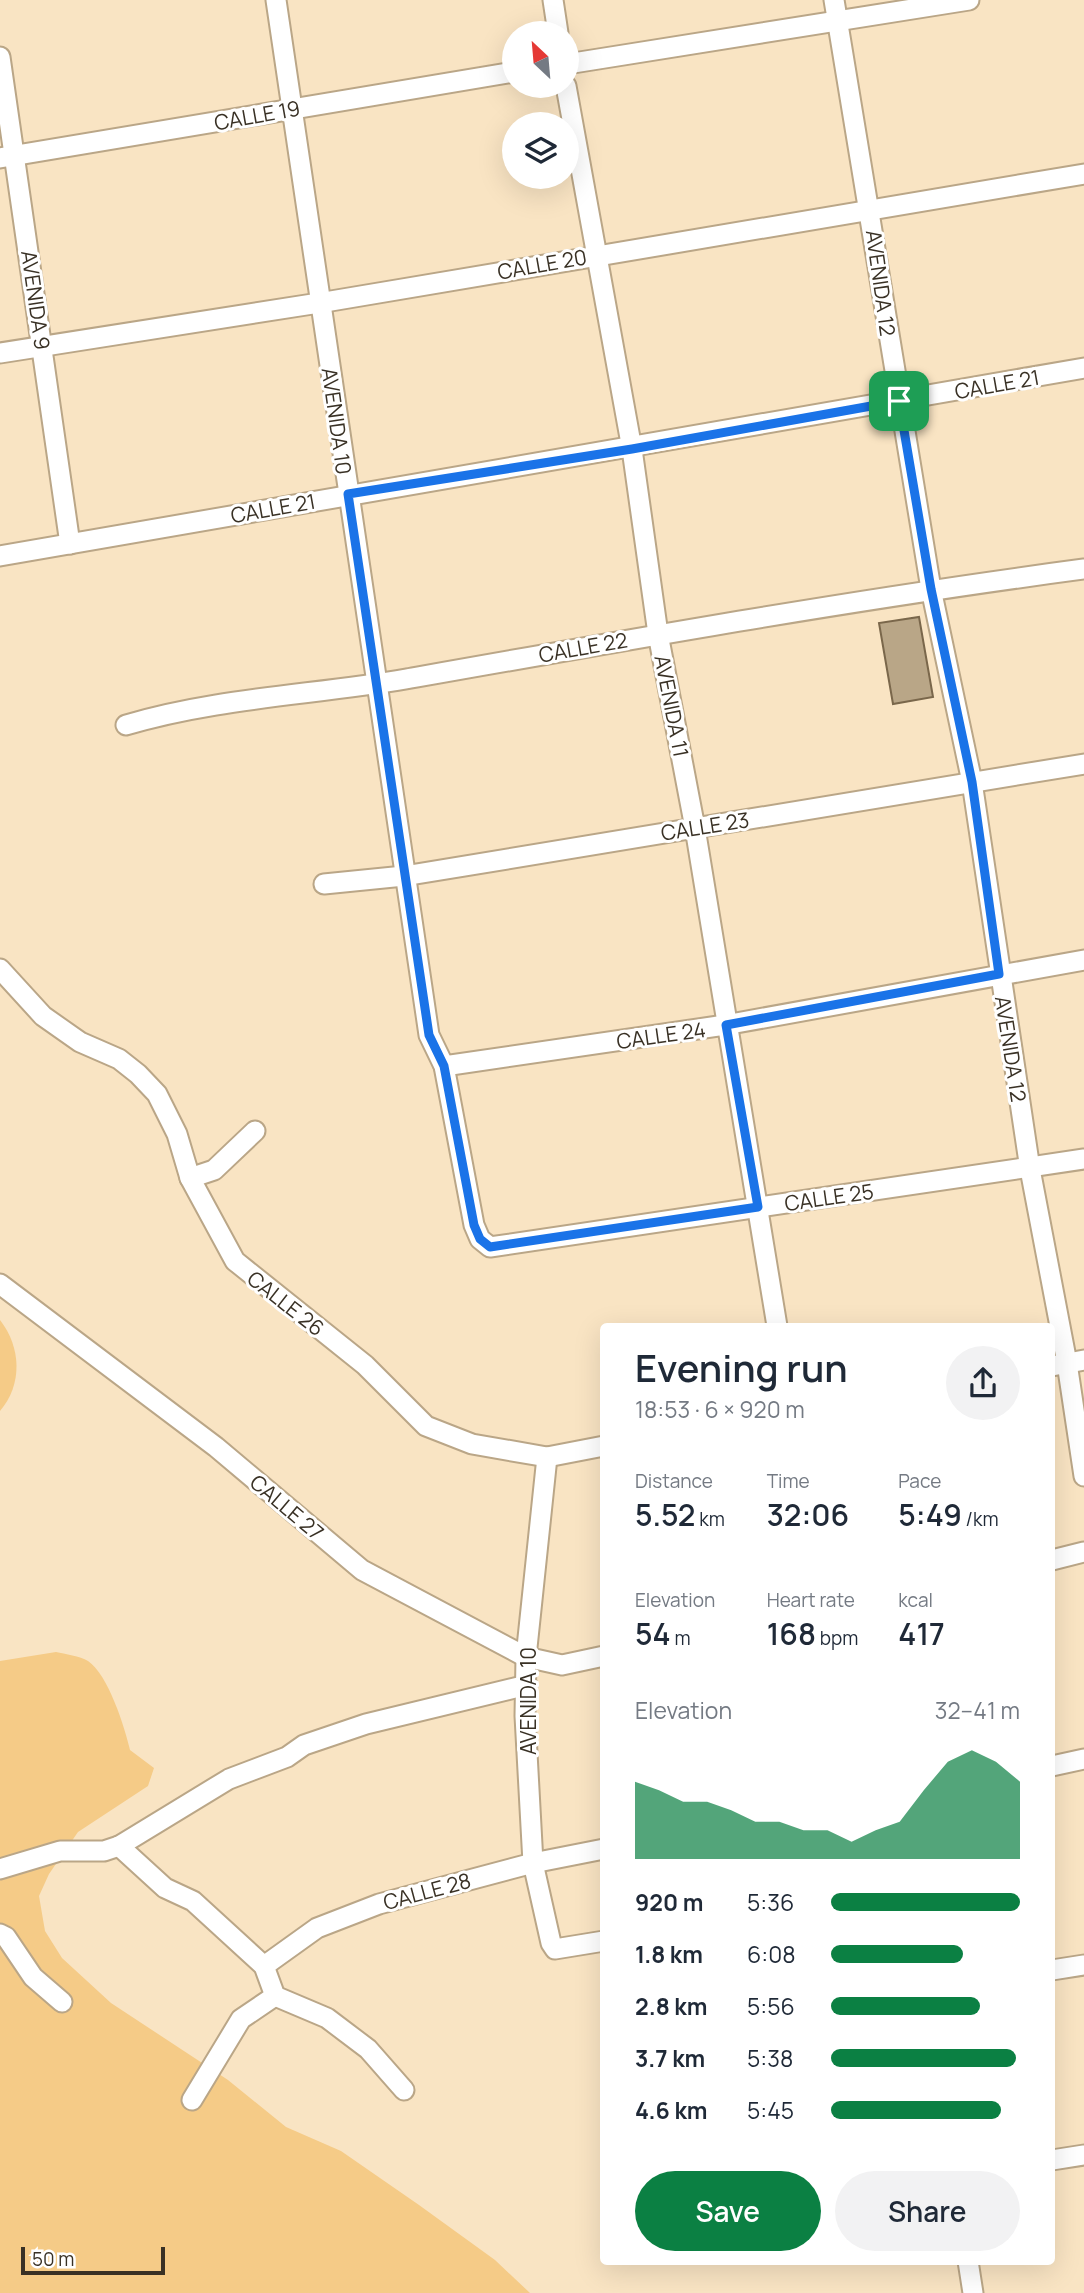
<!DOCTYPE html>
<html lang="en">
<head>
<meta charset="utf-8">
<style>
	:root { --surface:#fff; --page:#f2f2f3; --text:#1f2937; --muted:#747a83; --accent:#0b8043 }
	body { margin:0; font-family:Manrope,sans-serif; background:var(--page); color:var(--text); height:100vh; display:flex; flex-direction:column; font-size:26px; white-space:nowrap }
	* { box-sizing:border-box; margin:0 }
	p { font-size:23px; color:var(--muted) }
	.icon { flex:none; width:38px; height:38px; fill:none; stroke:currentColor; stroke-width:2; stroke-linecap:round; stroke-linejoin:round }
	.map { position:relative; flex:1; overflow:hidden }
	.drawer { position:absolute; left:600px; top:1323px; width:455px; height:942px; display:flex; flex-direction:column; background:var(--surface); border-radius:7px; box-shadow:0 7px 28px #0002 }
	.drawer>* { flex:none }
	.needle { width:46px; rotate:334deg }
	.controls { position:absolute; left:502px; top:21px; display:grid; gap:14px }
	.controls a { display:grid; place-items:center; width:77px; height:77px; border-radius:50%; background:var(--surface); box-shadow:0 7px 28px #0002; font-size:35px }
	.scale { position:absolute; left:21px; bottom:18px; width:144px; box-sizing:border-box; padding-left:7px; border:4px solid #393125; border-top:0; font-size:19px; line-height:24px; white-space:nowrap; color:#393125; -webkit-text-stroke:5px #fff; paint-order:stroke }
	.pin { position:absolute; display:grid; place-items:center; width:60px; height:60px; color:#fff; margin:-30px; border-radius:14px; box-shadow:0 4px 10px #0006 }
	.round { display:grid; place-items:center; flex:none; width:74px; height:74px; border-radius:37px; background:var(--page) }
	.overview { display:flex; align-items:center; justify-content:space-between; height:119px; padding:0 35px }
	h1 { font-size:38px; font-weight:600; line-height:52px }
	.metrics { display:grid; grid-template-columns:repeat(3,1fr); gap:10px; height:119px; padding:7px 35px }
	.metrics div { display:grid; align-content:center }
	.metrics b { font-size:30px; font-weight:600 }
	.metrics small { font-size:19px; font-weight:400 }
	.metrics p { font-size:19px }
	.chart { height:196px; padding:14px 35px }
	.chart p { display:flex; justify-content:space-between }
	.chart svg { width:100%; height:126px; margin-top:7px; fill:var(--accent); opacity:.7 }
	.button { display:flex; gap:14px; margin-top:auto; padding:14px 35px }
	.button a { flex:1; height:80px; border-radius:42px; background:var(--accent); color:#fff; font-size:28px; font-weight:600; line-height:80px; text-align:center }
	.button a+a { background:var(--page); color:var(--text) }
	ul { padding:0 35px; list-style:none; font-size:23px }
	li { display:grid; grid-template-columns:112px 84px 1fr; align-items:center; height:52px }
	li i { height:18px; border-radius:9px; background:var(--accent) }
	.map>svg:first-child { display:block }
	.green { fill:#f5cb87 }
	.building { fill:#b9a687; stroke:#7a674b; stroke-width:2 }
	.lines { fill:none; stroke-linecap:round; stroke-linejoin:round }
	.street-casing { stroke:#baa687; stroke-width:23 }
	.street { stroke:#fff; stroke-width:19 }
	.route-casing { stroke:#fff; stroke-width:14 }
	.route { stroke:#1a73e8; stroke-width:9 }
	.labels { text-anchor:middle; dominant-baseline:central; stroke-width:6; stroke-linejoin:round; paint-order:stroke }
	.street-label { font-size:21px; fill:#393125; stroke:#fff }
</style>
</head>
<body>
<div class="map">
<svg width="1084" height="2293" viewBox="0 0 1084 2293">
	<rect width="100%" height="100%" fill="#f9e4c3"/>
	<g class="green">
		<path d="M 0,1320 C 21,1347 23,1384 0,1411 Z"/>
		<path d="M 56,1652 C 65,1654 80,1656 88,1661 C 108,1674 125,1728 130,1750 L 154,1768 L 148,1786 L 78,1832 L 49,1874 L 39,1896 L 45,1931 L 62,1958 L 111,2003 L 228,2080 L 286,2127 L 341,2151 L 419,2205 L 495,2260 L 530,2293 L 0,2293 L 0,1661 Z"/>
	</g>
	<polygon class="building" points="919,617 933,697 893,704 879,623"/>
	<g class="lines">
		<g class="street-casing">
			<g id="street">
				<polyline points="276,0 429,1035 444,1066 474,1225 480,1239 490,1247 1084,1159"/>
				<polyline points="553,0 558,33"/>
				<polyline points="834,0 931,589 972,782 1030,1169 1067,1363 1084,1476"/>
				<polyline points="0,57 70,544"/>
				<polyline points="567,64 969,0"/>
				<polyline points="566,86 632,449 658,634 695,828 777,1326"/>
				<polyline points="0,158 514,72"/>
				<polyline points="0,353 319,303 1084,174"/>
				<polyline points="0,556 1084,368"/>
				<path d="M 126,725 C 216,698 313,695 406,679 C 632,639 857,599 1084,569"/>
				<polyline points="324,884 404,876 1084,764"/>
				<polyline points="0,969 43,1016 80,1042 119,1059 138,1074 157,1094 177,1134 190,1178 235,1261 365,1365 426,1426 472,1444 547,1457 604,1446"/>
				<polyline points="444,1066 725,1025 1084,960"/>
				<polyline points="190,1178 214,1170 255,1131"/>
				<polyline points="0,1284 216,1447 362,1570 526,1657 562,1665 604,1656"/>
				<polyline points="1052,1366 1084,1360"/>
				<polyline points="547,1457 526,1657 525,1716 533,1863 551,1943 555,1949 604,1941"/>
				<polyline points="1052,1560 1084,1552"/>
				<polyline points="1052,1766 1084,1759"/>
				<polyline points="119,1846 165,1888 193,1901 264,1966 275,1996 327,2018 368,2049 404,2090"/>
				<polyline points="0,1869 60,1851 104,1851 119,1846 229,1779 287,1757 304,1745 366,1724 527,1685"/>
				<polyline points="0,1934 6,1937 33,1977 62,2002"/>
				<polyline points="264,1966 317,1928 379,1904 533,1863 604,1849"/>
				<polyline points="1052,1970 1084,1965"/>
				<polyline points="192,2100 241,2019 275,1996"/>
				<polyline points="1052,2160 1084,2155"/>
				<polyline points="968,2261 973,2293"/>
			</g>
		</g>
		<use href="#street" class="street"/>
	</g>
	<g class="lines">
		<g class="route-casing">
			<polygon id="route" points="899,401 931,589 972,782 999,974 726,1025 758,1207 490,1247 480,1239 474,1225 444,1066 429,1035 348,494 632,449"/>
		</g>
		<use href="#route" class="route"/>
	</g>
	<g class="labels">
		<g class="street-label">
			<text transform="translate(257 115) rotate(-10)">CALLE 19</text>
			<text transform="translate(542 264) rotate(-10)">CALLE 20</text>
			<text transform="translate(881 283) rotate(82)">AVENIDA 12</text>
			<text transform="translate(36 300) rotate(82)">AVENIDA 9</text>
			<text transform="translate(997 384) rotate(-10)">CALLE 21</text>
			<text transform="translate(337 421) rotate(82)">AVENIDA 10</text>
			<text transform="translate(273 508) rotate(-10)">CALLE 21</text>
			<text transform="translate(583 647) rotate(-10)">CALLE 22</text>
			<text transform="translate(672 706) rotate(79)">AVENIDA 11</text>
			<text transform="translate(705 826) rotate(-9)">CALLE 23</text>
			<text transform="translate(661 1035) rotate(-8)">CALLE 24</text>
			<text transform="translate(1011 1049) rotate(81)">AVENIDA 12</text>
			<text transform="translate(829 1197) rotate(-8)">CALLE 25</text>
			<text transform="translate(286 1303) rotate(38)">CALLE 26</text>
			<text transform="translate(287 1507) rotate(40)">CALLE 27</text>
			<text transform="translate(528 1701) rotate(-90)">AVENIDA 10</text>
			<text transform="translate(427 1891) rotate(-15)">CALLE 28</text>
		</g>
	</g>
</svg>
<div class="controls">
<a><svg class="needle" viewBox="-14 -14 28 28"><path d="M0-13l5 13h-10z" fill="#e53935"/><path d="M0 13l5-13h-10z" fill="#747a83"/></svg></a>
<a><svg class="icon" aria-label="layers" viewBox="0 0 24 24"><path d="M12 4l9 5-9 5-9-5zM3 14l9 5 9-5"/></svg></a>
</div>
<div class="scale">50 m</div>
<div class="pin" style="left:899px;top:401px;background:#1e9e55"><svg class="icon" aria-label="arrive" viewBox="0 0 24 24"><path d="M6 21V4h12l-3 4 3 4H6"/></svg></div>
<section class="drawer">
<div class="overview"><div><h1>Evening run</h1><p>18:53 · 6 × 920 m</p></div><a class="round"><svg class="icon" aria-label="share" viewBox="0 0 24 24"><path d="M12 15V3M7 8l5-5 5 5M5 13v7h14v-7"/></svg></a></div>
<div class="metrics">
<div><p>Distance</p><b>5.52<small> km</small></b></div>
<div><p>Time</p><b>32:06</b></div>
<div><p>Pace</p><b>5:49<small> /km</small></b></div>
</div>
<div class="metrics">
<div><p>Elevation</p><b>54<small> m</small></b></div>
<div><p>Heart rate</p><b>168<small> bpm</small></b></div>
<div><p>kcal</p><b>417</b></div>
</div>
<div class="chart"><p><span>Elevation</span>32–41 m</p>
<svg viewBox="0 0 160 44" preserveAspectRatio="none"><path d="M0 44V17L10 20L20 24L30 24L40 27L50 31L60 31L70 34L80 34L90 38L100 34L110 31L120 20L130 10L140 6L150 10L160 17V44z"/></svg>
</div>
<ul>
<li><b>920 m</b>5:36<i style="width:100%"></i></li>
<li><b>1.8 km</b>6:08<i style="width:70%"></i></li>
<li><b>2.8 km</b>5:56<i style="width:79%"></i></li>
<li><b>3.7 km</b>5:38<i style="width:98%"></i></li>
<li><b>4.6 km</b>5:45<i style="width:90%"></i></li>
</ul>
<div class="button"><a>Save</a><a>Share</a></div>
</section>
</div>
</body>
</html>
